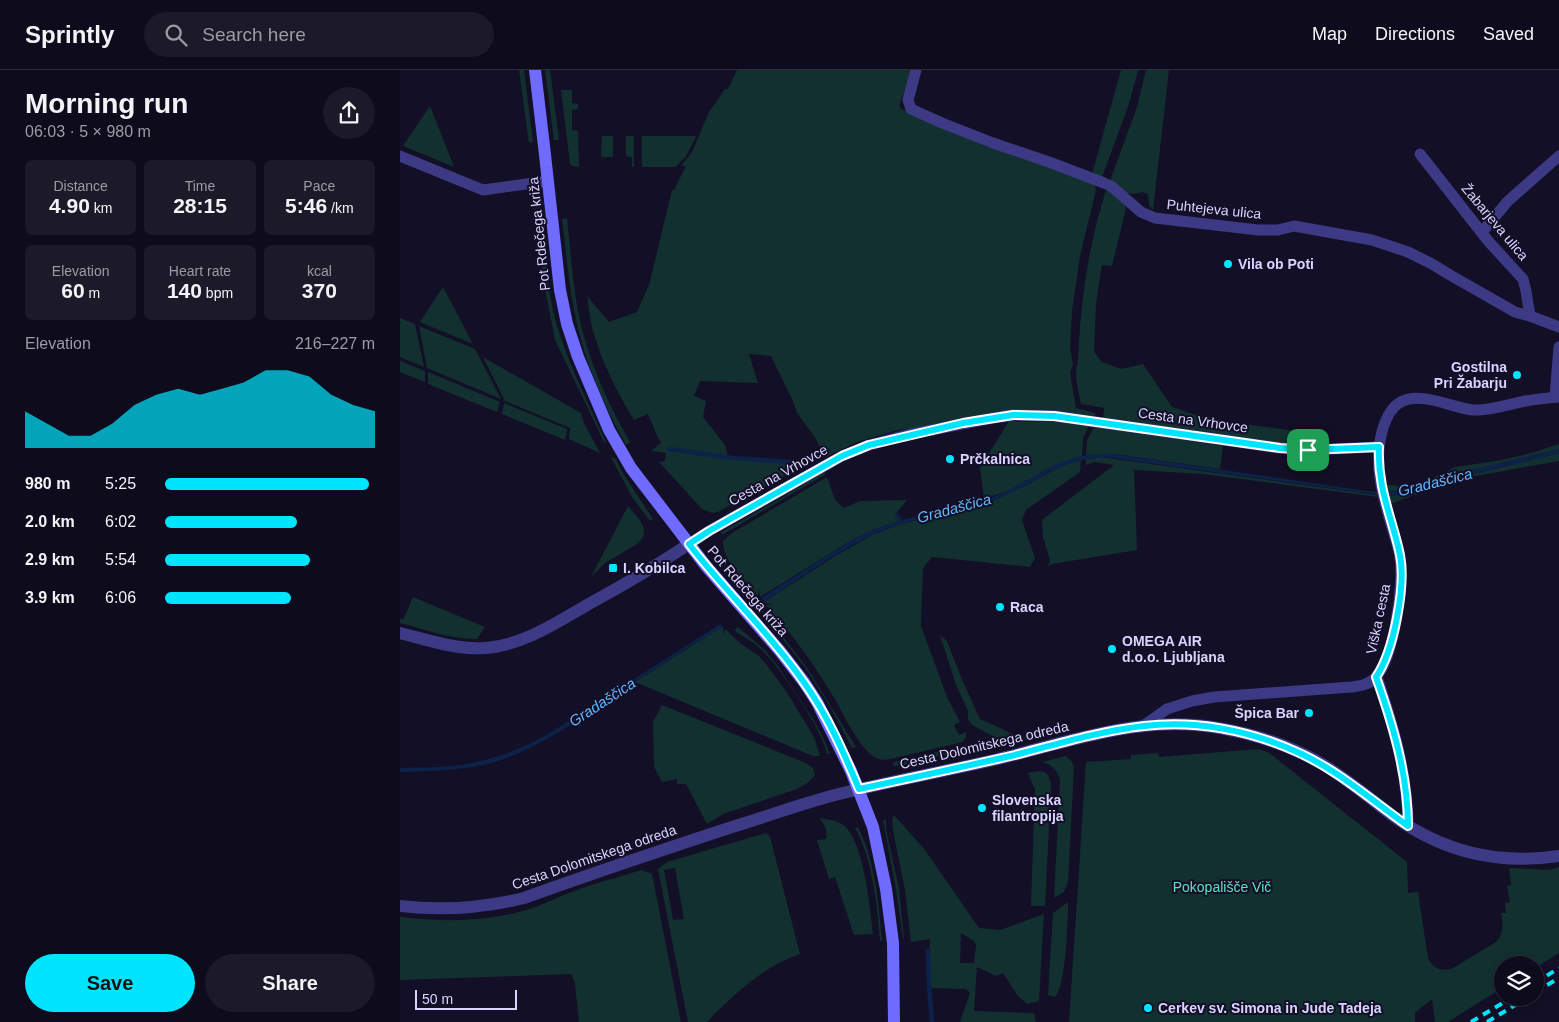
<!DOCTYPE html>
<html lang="en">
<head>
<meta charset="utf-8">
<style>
	:root { --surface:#0e0b1c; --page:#1c1929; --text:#f1f3f6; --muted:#9b9ba3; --line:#2e2b3b; --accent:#00e5ff }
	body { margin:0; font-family:Arial,sans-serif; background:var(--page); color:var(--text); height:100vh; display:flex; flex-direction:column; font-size:19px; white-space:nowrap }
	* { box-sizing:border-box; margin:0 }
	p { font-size:16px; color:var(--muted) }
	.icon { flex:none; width:28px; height:28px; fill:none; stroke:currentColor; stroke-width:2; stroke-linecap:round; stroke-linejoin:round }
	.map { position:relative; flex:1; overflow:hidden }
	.details { display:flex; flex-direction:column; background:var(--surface); width:400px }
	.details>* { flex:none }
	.buttons { position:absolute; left:1094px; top:886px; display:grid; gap:10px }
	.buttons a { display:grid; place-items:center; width:50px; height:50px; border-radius:50%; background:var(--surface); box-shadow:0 2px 8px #0003,0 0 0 1px var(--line); font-size:25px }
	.scale { position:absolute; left:15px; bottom:12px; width:102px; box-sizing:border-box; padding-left:5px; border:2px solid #d9d4ff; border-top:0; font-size:14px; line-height:18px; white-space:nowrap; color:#d9d4ff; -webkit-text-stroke:4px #130f26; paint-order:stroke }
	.pin { position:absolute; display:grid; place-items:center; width:42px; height:42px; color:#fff; margin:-21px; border-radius:10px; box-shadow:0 2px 8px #0006 }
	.round { display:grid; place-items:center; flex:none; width:52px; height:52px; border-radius:26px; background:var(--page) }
	.overview { display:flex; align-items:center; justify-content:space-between; height:85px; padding:0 25px }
	h1 { font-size:28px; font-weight:700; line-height:38px }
	.figures { display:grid; grid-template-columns:repeat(3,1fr); gap:8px; height:85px; padding:5px 25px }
	.figures div { display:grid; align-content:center; border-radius:8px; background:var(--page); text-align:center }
	.figures b { font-size:21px; font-weight:700 }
	.figures small { font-size:14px; font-weight:400 }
	.figures p { font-size:14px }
	.chart { height:140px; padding:10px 25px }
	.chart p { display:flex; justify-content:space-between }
	.chart svg { width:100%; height:90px; margin-top:5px; fill:var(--accent); opacity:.7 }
	.primary-button { display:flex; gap:10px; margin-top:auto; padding:10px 25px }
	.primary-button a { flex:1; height:58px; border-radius:30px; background:var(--accent); color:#111; font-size:20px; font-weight:700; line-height:58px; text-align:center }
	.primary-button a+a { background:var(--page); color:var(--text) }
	ul { padding:0 25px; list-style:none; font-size:16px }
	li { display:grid; grid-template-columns:80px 60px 1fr; align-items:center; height:38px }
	li i { height:12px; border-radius:6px; background:var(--accent) }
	header { display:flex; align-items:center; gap:30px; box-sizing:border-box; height:70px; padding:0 25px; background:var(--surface); border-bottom:1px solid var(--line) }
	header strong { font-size:24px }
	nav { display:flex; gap:28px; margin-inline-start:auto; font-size:18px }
	.search { width:350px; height:45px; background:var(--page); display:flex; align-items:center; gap:12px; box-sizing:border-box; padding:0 18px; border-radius:28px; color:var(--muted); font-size:19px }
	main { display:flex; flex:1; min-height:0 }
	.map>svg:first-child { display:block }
	.green { fill:#12302f; fill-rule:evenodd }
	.water { fill:#0c2248 }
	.pier { fill:#130f26 }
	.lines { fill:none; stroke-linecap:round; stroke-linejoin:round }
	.stream { stroke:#0c2248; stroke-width:4.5 }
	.minor { stroke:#3d3a85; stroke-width:11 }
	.tertiary { stroke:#3d3a85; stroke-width:12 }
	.secondary { stroke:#6f6bff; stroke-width:12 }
	.rail { stroke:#00e5ff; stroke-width:4; stroke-dasharray:8 6; stroke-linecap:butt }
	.route-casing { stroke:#fff; stroke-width:10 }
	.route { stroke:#00e5ff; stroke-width:6 }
	.poi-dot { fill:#00e5ff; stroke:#130f26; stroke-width:2 }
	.labels { text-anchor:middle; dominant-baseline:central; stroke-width:4; stroke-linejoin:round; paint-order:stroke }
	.street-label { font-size:14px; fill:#d9d4ff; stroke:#130f26 }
	.poi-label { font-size:14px; font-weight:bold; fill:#d9d4ff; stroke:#130f26; text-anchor:start }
	.park-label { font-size:14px; fill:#5fe0c0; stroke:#130f26 }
	.water-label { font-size:15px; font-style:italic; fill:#62b6ff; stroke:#130f26 }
</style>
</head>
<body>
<header>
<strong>Sprintly</strong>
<div class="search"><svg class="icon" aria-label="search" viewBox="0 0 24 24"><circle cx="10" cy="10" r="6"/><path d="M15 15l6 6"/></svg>Search here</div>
<nav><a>Map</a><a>Directions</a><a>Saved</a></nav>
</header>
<main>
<section class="details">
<div class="overview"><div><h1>Morning run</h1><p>06:03 · 5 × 980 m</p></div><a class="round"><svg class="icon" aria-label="share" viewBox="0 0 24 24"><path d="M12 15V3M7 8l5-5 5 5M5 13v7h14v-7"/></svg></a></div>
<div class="figures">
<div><p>Distance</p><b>4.90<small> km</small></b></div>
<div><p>Time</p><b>28:15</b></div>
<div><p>Pace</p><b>5:46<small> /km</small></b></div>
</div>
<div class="figures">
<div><p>Elevation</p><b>60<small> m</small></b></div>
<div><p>Heart rate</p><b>140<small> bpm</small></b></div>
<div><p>kcal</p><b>370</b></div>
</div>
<div class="chart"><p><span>Elevation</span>216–227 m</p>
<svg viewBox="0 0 160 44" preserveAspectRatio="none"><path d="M0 44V26L10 32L20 38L30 38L40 32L50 23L60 18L70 15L80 18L90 15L100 12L110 6L120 6L130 9L140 18L150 23L160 26V44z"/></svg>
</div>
<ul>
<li><b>980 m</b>5:25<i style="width:97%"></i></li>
<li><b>2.0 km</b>6:02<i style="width:63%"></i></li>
<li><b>2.9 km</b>5:54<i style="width:69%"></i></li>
<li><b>3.9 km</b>6:06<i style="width:60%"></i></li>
</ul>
<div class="primary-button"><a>Save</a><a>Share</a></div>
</section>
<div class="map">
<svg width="1159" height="952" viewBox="0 0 1159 952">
	<rect width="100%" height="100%" fill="#130f26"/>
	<g class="green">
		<polygon points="119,0 124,0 133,72 129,73"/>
		<polygon points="145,0 150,0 159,70 154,70"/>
		<path d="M 337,0 L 513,0 L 499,35 L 501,39 L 695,115 L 696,120 L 680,186 L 672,241 L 670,278 L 673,294 L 670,303 L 676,338 L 695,343 L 695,347 L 662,342 L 498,360 L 457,372 L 426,387 L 414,366 L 397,343 L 393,331 L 371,286 L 349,284 L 358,313 L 300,311 L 294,326 L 306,331 L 303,347 L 325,375 L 328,387 L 393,391 L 392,402 L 318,442 L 312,443 L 302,439 L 259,392 L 265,391 L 266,383 L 251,381 L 262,372 L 259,370 L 248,344 L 234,350 C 217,322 202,293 193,261 C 190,250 189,238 187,226 L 209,252 L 237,242 L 249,215 L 272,120 L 274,120 L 285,98 L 285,96 L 281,96 L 292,82 L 309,42 L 325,19 L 328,19 Z"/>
		<polygon points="721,0 738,0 729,34 702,107 692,104"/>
		<path d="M 746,0 L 769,0 L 753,140 L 749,136 L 748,124 L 742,122 C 726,127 721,120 710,111 L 737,37 Z"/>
		<polygon points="161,20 172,20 172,33 178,34 178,39 172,40 172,60 178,61 179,97 172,96 170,94"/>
		<polygon points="30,36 54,97 3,76"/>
		<polygon points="202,66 213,66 213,87 201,87"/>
		<polygon points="226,66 234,66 234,97 232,97 232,87 226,86"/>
		<polygon points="242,66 295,66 296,67 286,86 276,97 242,97"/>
		<path d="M 706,120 L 709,120 L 721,130 L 726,138 L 712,196 L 702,195 L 696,233 L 694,282 L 702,292 L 721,299 L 743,294 L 772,337 L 808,349 L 911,363 L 923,359 L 929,373 L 902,375 L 877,373 L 703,348 L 704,338 L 681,334 C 679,324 676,313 676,303 C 676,298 678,293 678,288 C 681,229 688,177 706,120 Z"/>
		<path d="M 167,148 C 171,185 173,223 182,259 C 192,299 210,337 230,372 L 226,375 C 202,332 183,288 174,240 C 168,210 166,179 162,149 Z"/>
		<path d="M 142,151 C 145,184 147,217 155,249 C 167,292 188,332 206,372 L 204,372 L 155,270 L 144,214 L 137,152 Z"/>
		<polygon points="43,217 73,274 20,252"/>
		<polygon points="0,248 15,254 24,297 0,287"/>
		<polygon points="19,256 75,279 101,329 27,298"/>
		<polygon points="83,287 181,343 184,353 200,383 169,369 170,358 105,331"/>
		<polygon points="0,291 25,301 25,312 0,302"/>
		<polygon points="28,302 100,332 97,342 28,314"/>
		<polygon points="104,333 167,359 165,370 102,344"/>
		<polygon points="609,351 659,352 689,356 683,368 682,386 649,398 610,420 584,429 580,398"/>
		<polygon points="694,357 823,376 820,399 715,384 686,385 687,370"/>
		<polygon points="1159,374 1159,379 1085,397 1054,403 1006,420 987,422 986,415 1007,416 1021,412 1028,412 1034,407 1055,397 1102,390 1135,382"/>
		<polygon points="1159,383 1159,391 1059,409 990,434 988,426 1007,424 1055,407 1086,401"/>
		<polygon points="211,387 215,388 224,405 253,449 250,451 232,427"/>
		<polygon points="700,387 977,425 978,427 803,404 734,400 737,480 652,494 648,496 650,490 643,467 642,450 714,395 694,392 686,395 686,389"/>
		<path d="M 681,390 L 680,402 L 626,440 L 622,450 L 635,488 L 630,497 L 532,487 L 523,498 L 521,556 L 547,627 L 560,652 L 554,655 L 559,665 L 566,662 L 566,667 L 563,672 L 490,689 C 481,691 475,689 469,683 C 451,665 442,639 428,618 C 410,588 389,561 366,535 L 374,534 L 365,533 L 364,532 L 435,486 L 472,465 L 498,455 L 595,430 L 627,415 L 663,395 Z"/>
		<polygon points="424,402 426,404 322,465 321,462 383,427"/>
		<path d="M 427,407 L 435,430 L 444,438 L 460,431 L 507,430 L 495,445 L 499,451 L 472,460 L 447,473 L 360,527 L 359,519 L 358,526 C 346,512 321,489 323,471 L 332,463 Z"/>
		<path d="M 228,436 C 238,448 253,460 237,474 L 205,493 L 191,507 Z"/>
		<path d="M 13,527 L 85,557 L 77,569 C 52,570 25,559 0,553 L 0,549 L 3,550 Z"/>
		<polygon points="360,537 408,599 456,677 452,678 429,635 406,599 358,538"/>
		<polygon points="323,557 324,566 325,559 341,574 359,586 366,594 386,621 414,667 420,686 413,686 235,612 318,559"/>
		<path d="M 338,557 L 365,580 L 378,596 L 413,649 L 423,667 L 430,684 L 427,684 C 423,661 380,597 362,580 C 354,572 343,567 334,560 Z"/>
		<polygon points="540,565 547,571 561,607 580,649 622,668 639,663 641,665 613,675 608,674 572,655 568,649 568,641 556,615"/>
		<polygon points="262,635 406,693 413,698 415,705 409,712 397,719 323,744 307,754 286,714 277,714 277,709 262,712 254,697 253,652"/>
		<polygon points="580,672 584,673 583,676 503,695 495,696 493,694 494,692"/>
		<path d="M 858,679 L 868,682 L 1007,792 L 1008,823 L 1018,822 L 1028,888 C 1033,899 1042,902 1053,898 L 1096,872 C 1104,863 1103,855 1101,843 L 1106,843 L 1105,833 L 1110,832 L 1107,816 L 1111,815 L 1109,798 L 1149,800 L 1159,797 L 1159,883 L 1135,898 L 1135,895 L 1102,895 L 1102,918 L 1048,952 L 1035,952 L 1032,929 L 1015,943 L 1015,952 L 669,952 L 686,692 L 731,689 L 731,685 L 758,683 L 759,687 Z"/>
		<path d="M 666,686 L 672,692 L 674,698 L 668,812 L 664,822 L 654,828 L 660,711 C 658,701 653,695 642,692 Z"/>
		<path d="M 637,701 C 646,701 650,705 651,715 L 645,836 L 631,836 L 635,719 L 628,703 Z"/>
		<path d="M 494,745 L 525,780 L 579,858 L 600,860 L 644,844 L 639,931 L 627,934 L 618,926 L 603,903 L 596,906 L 577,897 L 574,941 L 634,943 L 636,952 L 560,952 L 570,923 L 566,919 L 527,918 L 530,869 L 511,872 L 505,820 L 493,760 L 492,750 ZM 561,863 L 574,871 L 576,875 L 574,893 L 560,893 Z"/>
		<path d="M 419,748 C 426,749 436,750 442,754 C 464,769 470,838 473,864 L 454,865 L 435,807 L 429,809 L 417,770 L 426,769 C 428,760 425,755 419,748 Z"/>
		<polygon points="483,750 486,750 486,759 499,819 504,869 503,869 496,820"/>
		<path d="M 458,757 C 475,790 479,835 482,871 L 480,871 C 477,836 473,789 455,758 Z"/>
		<path d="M 366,763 L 370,767 L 400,884 C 364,896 333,925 307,952 L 288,952 L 258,799 L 267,792 ZM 275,798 L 284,849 L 273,850 L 264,800 Z"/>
		<path d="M 242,800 L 252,804 L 281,952 L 179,952 L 175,913 L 171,904 L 0,910 L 0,847 C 41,852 86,852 126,840 C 142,836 157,827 172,822 C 195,813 219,807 242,800 Z"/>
		<path d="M 668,832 C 668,850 666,915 655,927 L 648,925 L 653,843 Z"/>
	</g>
	<path class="water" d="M 1159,379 L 1159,383 L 1086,401 L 1055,407 L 1007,424 L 988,426 L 712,388 C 663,384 637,415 594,430 C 554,444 511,447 472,465 C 434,483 399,509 364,532 C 348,542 332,551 316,561 C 286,578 258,597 229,616 C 187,644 146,675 98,691 C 66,701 33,701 0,702 L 0,698 C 17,697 34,698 50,696 C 88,693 124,679 156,659 L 447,473 L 472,460 L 499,451 L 495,445 L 497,443 L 502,450 C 533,442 565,436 595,426 C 614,420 631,407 649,398 C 670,387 691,383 715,384 L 967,421 L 987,422 L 1006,420 L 1054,403 L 1085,397 Z"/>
	<polygon class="pier" points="359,526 365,533 325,559 318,551"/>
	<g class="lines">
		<g class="stream">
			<polyline points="269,379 333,388 389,392"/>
			<polyline points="528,881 529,915 532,952"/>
		</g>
		<g class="minor">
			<polyline points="516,0 508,30 511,39 542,53 593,73 649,92 704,113 711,116 741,142 755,148 858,160 878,160 894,156 972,170 1008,182 1032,194 1050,205 1115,242 1130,246 1159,257"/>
			<polyline points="1020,84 1089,172 1123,209 1126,221 1130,246"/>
			<polyline points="0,86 83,120 148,111"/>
			<polyline points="1082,162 1108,131 1159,86"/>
			<polyline points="1155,327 1159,277"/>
			<polyline points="289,474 309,461 442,386 469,375 511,364 593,348 613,345 654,346 880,378 908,380 979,377"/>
			<path d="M 977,607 C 993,655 1008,705 1008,756"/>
			<path d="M 743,656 L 767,639 L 792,631 L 814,627 L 951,617 C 960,616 968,615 975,608 C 994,590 1004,513 1000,488 C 999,478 995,468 992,458 C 982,424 972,390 984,355 C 987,347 992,337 999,333 C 1021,320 1051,338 1073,340 C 1089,341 1106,335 1121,332 C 1134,329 1146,328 1159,327"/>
		</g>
		<g class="tertiary">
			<path d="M 0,563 C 28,570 57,580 86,578 C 123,575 156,553 187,535 C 222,516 256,496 289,474"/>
			<path d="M 0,836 C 42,841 83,838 124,828 C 193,803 262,780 332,757 C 365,747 398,735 431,726 C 486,712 542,702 598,689 C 672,671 747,643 824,659 C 857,665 888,675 917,691 C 944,706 968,727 993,746 C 1044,782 1097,795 1159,786"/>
		</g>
		<polyline class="secondary" points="135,0 144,76 160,220 167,254 178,287 209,360 231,398 306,496 380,581 404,612 417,632 451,701 473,757 486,819 493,873 494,952"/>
		<g class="rail">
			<polyline points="1135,913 1159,898"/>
			<polyline points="1135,922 1159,908"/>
			<polyline points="1071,952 1111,928"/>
			<polyline points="1087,952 1127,928"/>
		</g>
	</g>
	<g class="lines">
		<g class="route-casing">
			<path id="route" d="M 613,345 L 654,346 L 880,378 L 908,380 L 979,377 C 977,418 992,447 1000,485 C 1006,515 994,581 976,607 C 993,655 1008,705 1008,756 C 971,730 937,699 895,681 C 848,660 795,650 744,656 C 700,661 657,674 615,685 C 563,697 511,708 459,719 C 444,683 427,644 403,611 C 369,562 325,521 289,474 L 309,461 L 442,386 L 469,375 L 563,353 Z"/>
		</g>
		<use href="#route" class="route"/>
	</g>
	<g class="poi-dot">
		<circle cx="828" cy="194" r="5"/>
		<circle cx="1117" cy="305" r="5"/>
		<circle cx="550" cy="389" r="5"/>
		<rect x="208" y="493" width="10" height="10" rx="2.5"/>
		<circle cx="600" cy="537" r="5"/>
		<circle cx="712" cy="579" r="5"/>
		<circle cx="909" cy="643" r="5"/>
		<circle cx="582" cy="738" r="5"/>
		<circle cx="748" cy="938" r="5"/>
	</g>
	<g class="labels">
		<g class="street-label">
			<text transform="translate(814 139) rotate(6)">Puhtejeva ulica</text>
			<text transform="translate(1095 152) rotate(50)">Žabarjeva ulica</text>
			<text transform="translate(139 164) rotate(-96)">Pot Rdečega križa</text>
			<text transform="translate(793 350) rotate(8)">Cesta na Vrhovce</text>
			<text transform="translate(378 405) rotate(-29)">Cesta na Vrhovce</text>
			<text transform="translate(348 521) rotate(49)">Pot Rdečega križa</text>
			<text transform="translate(978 549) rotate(-78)">Viška cesta</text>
			<text transform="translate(584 675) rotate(-13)">Cesta Dolomitskega odreda</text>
			<text transform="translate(194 787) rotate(-19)">Cesta Dolomitskega odreda</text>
		</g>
		<g class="poi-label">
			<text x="838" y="194">Vila ob Poti</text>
			<text x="1107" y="297" text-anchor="end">Gostilna<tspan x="1107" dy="16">Pri Žabarju</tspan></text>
			<text x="560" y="389">Prčkalnica</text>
			<text x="223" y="498">I. Kobilca</text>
			<text x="610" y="537">Raca</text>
			<text x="722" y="571">OMEGA AIR<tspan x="722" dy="16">d.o.o. Ljubljana</tspan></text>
			<text x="899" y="643" text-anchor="end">Špica Bar</text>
			<text x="592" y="730">Slovenska<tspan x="592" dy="16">filantropija</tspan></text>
			<text x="758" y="938">Cerkev sv. Simona in Jude Tadeja</text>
		</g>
		<g class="park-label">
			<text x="822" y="817">Pokopališče Vič</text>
		</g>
		<g class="water-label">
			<text transform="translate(1035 412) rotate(-14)">Gradaščica</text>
			<text transform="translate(554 438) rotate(-15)">Gradaščica</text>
			<text transform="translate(202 632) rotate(-33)">Gradaščica</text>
		</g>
	</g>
</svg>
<div class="buttons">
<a><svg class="icon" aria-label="layers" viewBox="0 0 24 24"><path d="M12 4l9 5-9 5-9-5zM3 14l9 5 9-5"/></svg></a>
</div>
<div class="scale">50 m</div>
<div class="pin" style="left:908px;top:380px;background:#1e9e55"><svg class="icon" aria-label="arrive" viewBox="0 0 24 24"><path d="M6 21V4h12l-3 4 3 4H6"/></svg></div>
</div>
</main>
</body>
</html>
